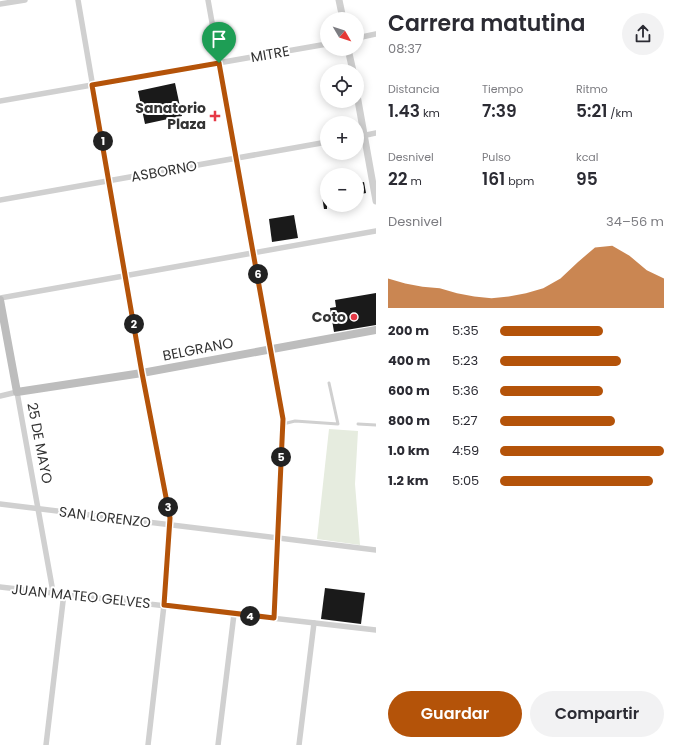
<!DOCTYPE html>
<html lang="es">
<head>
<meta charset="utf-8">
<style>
	:root { --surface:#fff; --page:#f2f2f3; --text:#2b2b33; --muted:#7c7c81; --accent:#b45309 }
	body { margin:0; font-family:Poppins,sans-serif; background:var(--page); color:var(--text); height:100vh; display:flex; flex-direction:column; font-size:15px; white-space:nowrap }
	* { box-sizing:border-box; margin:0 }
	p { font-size:13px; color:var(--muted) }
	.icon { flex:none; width:22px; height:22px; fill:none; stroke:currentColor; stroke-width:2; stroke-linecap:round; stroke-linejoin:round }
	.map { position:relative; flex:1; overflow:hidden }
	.sheet { display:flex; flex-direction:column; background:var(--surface); width:300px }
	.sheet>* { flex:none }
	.needle { width:26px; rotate:129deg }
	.buttons { position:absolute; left:320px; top:12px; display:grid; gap:8px }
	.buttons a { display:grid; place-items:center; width:44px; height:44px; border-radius:50%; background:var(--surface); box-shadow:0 2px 10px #0003; font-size:20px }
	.pin { position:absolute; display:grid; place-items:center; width:34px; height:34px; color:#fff; margin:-41px -17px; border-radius:50% 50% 50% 0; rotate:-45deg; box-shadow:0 0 4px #0007 }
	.pin .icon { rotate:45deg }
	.km { position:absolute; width:20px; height:20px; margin:-10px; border-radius:50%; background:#222; color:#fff; font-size:11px; line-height:20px; text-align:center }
	.round { display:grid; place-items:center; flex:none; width:42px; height:42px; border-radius:21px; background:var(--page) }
	.head { display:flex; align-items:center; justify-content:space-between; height:68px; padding:0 12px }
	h1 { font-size:22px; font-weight:600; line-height:30px }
	.metrics { display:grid; grid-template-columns:repeat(3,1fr); gap:6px; height:68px; padding:4px 12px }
	.metrics div { display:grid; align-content:center }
	.metrics b { font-size:17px; font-weight:600 }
	.metrics small { font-size:11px; font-weight:400 }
	.metrics p { font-size:11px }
	.chart { height:112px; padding:8px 12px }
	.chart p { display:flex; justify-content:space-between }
	.chart svg { width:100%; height:72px; margin-top:4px; fill:var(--accent); opacity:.7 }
	.cta { display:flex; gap:8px; margin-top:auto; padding:8px 12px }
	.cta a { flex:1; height:46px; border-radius:24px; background:var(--accent); color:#fff; font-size:16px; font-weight:600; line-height:46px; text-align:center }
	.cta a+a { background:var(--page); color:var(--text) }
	ul { padding:0 12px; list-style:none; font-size:13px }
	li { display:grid; grid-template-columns:64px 48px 1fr; align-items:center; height:30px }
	li i { height:10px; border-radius:5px; background:var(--accent) }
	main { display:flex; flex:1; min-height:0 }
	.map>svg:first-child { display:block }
	.green { fill:#e6ecdf }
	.building { fill:#1a1a1a }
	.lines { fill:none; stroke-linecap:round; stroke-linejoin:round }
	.service { stroke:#d0d0d0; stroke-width:3 }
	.minor { stroke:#d0d0d0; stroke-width:5.5 }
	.tertiary { stroke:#d0d0d0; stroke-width:7 }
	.secondary { stroke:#bdbdbd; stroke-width:8 }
	.route-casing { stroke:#fff; stroke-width:8 }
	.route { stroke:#b45309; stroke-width:5 }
	.poi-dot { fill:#e63946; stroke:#fff; stroke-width:1.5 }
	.labels { text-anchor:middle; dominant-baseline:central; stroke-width:4; stroke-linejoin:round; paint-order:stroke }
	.street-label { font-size:14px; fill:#333; stroke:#fff }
	.poi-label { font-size:14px; font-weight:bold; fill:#333; stroke:#fff; text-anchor:end }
</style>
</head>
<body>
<main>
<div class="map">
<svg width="376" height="745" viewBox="0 0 376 745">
	<rect width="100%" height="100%" fill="#fff"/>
	<polygon class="green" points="329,429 358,431 355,484 360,545 317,539"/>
	<g class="building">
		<polygon points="175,83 182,116 145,124 138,91"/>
		<polygon points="364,182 366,193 357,195 357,183"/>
		<polygon points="327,188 327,209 324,209 321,190"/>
		<polygon points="294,215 298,238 272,242 269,219"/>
		<polygon points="376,293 376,325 334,332 330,308 336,307 335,300"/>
		<polygon points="325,588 365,593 361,624 321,619"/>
	</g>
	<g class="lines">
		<g class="service">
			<polyline points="283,424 295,421 338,424 329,383"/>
			<polyline points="358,424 376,425"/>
		</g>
		<g class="minor">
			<polyline points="78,0 142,373 171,517 164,605 148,745"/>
			<polyline points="208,0 283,419 274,618"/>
			<polyline points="0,4 25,0"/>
			<polyline points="357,38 376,34"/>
			<polyline points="0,101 327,44"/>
			<polyline points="357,137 376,133"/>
			<polyline points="0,200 327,142"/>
			<polyline points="0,298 376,231"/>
			<polyline points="0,396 17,392 53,592"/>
			<polyline points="0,504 376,550"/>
			<polyline points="0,587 376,630"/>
			<polyline points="46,745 64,593"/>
			<polyline points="218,745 234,614"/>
			<polyline points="299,745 314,623"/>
		</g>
		<g class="tertiary">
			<polyline points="339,0 343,19"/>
			<polyline points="348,49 353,71"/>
			<polyline points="357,95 376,201"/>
		</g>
		<polyline class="secondary" points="0,300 17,392 142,373 376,330"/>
	</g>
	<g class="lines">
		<g class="route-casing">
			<polygon id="route" points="219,63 283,419 274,618 164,605 170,518 142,373 92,85"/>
		</g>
		<use href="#route" class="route"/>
	</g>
	<g class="poi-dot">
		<path d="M213 110h4v4h4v4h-4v4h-4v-4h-4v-4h4z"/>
		<circle cx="354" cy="317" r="4"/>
	</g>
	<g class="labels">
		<g class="street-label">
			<text transform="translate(270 54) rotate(-10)">MITRE</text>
			<text transform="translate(164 171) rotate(-10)">ASBORNO</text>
			<text transform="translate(198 349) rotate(-11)">BELGRANO</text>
			<text transform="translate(40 443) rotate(79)">25 DE MAYO</text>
			<text transform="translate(105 517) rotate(7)">SAN LORENZO</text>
			<text transform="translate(81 596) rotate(6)">JUAN MATEO GELVES</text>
		</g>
		<g class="poi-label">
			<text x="206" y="108">Sanatorio<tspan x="206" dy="16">Plaza</tspan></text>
			<text x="346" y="317">Coto</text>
		</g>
	</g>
</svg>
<div class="buttons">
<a><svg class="needle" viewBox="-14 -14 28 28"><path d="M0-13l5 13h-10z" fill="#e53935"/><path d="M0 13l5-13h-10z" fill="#7c7c81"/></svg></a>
<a><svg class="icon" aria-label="locate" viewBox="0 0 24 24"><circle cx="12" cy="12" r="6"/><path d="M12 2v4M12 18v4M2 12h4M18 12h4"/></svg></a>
<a>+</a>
<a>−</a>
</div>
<div class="pin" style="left:219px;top:63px;background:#1e9e55"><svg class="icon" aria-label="arrive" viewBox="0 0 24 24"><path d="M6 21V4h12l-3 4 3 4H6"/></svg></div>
<b class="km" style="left:103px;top:141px">1</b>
<b class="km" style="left:134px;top:324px">2</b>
<b class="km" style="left:168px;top:507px">3</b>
<b class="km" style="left:250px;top:616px">4</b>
<b class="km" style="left:281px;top:457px">5</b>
<b class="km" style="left:258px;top:274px">6</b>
</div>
<section class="sheet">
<div class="head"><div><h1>Carrera matutina</h1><p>08:37</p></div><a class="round"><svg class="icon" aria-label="share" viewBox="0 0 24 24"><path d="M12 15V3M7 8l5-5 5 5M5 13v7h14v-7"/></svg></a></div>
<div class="metrics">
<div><p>Distancia</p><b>1.43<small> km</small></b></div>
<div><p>Tiempo</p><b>7:39</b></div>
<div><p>Ritmo</p><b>5:21<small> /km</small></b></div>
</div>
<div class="metrics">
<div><p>Desnivel</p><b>22<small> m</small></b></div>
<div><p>Pulso</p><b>161<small> bpm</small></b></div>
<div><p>kcal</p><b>95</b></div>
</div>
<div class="chart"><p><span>Desnivel</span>34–56 m</p>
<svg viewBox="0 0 160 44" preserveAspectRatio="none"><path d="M0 44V26L10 29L20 31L30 32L40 35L50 37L60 38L70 37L80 35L90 32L100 26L110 16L120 7L130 6L140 12L150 21L160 26V44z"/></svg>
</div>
<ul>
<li><b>200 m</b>5:35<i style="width:63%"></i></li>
<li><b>400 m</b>5:23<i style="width:74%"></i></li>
<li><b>600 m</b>5:36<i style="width:63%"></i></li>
<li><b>800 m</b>5:27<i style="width:70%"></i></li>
<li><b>1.0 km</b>4:59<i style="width:100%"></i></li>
<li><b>1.2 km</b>5:05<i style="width:93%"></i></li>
</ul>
<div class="cta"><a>Guardar</a><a>Compartir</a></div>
</section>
</main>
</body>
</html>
